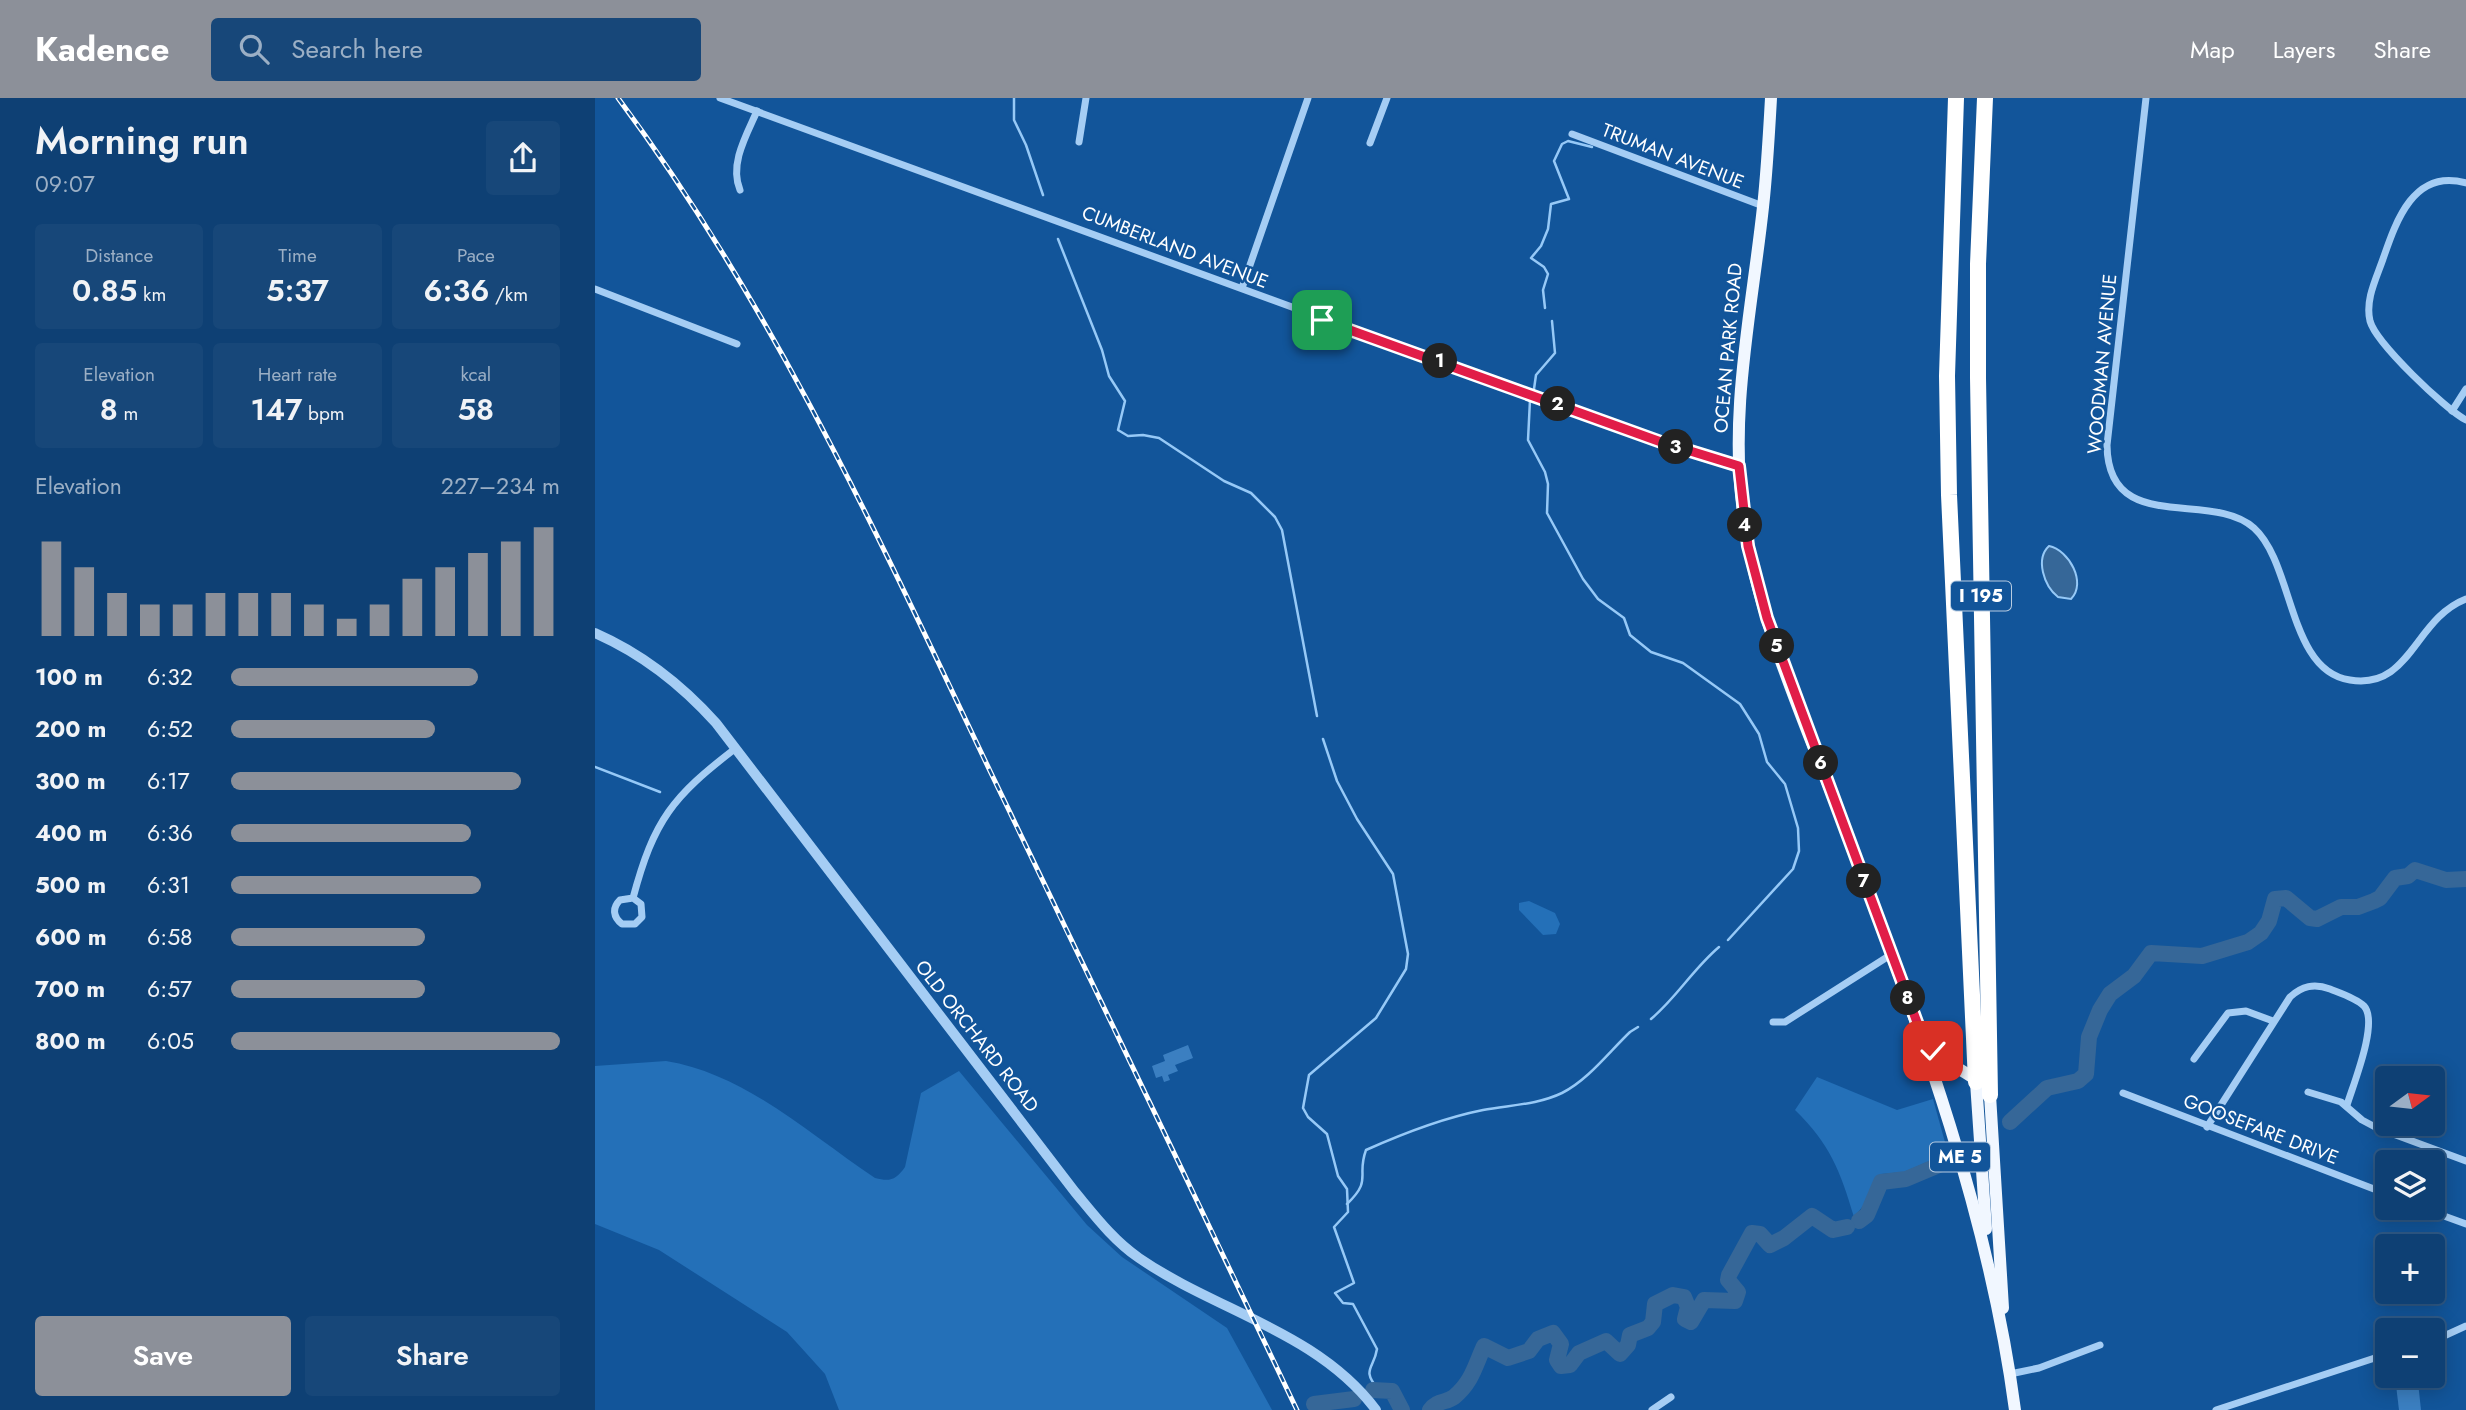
<!DOCTYPE html>
<html lang="en">
<head>
<meta charset="utf-8">
<style>
	:root { --surface:#0e4074; --page:#174779; --text:#f1f3f6; --muted:#9bafc5; --line:#2e5986; --accent:#8c9099 }
	body { margin:0; font-family:Jost,sans-serif; background:var(--page); color:var(--text); height:100vh; display:flex; flex-direction:column; font-size:26px; white-space:nowrap }
	* { box-sizing:border-box; margin:0 }
	p { font-size:23px; color:var(--muted) }
	.icon { flex:none; width:38px; height:38px; fill:none; stroke:currentColor; stroke-width:2; stroke-linecap:round; stroke-linejoin:round }
	.map { position:relative; flex:1; overflow:hidden }
	.sheet { display:flex; flex-direction:column; background:var(--surface); width:595px }
	.sheet>* { flex:none }
	.needle { width:46px; rotate:75deg }
	.controls { position:absolute; left:1780px; top:968px; display:grid; gap:14px }
	.controls a { display:grid; place-items:center; width:70px; height:70px; border-radius:7px; background:var(--surface); box-shadow:0 4px 18px #0003,0 0 0 2px var(--line); font-size:35px }
	.pin { position:absolute; display:grid; place-items:center; width:60px; height:60px; color:#fff; margin:-30px; border-radius:14px; box-shadow:0 4px 10px #0006 }
	.km { position:absolute; width:35px; height:35px; margin:-18px; border-radius:50%; background:#222; color:#fff; font-size:19px; line-height:35px; text-align:center }
	.round { display:grid; place-items:center; flex:none; width:74px; height:74px; border-radius:7px; background:var(--page) }
	.headline { display:flex; align-items:center; justify-content:space-between; height:119px; padding:0 35px }
	h1 { font-size:38px; font-weight:600; line-height:52px }
	.figures { display:grid; grid-template-columns:repeat(3,1fr); gap:10px; height:119px; padding:7px 35px }
	.figures div { display:grid; align-content:center; border-radius:7px; background:var(--page); text-align:center }
	.figures b { font-size:30px; font-weight:600 }
	.figures small { font-size:19px; font-weight:400 }
	.figures p { font-size:19px }
	.chart { height:196px; padding:14px 35px }
	.chart p { display:flex; justify-content:space-between }
	.chart svg { width:100%; height:126px; margin-top:7px; stroke:var(--accent); stroke-width:6 }
	.primary-button { display:flex; gap:14px; margin-top:auto; padding:14px 35px }
	.primary-button a { flex:1; height:80px; border-radius:7px; background:var(--accent); color:#fff; font-size:28px; font-weight:600; line-height:80px; text-align:center }
	.primary-button a+a { background:var(--page); color:var(--text) }
	ul { padding:0 35px; list-style:none; font-size:23px }
	li { display:grid; grid-template-columns:112px 84px 1fr; align-items:center; height:52px }
	li i { height:18px; border-radius:9px; background:var(--accent) }
	header { display:flex; align-items:center; gap:42px; box-sizing:border-box; height:98px; padding:0 35px; background:var(--accent); color:#fff }
	header strong { font-size:33px }
	nav { display:flex; gap:38px; margin-inline-start:auto; font-size:24px }
	.search { width:490px; height:63px; background:var(--page); display:flex; align-items:center; gap:18px; box-sizing:border-box; padding:0 24px; border-radius:7px; color:var(--muted); font-size:26px }
	main { display:flex; flex:1; min-height:0 }
	.map>svg:first-child { display:block }
	.green { fill:#2470b8 }
	.water { fill:#366798; stroke:#96c9f7; stroke-width:2 }
	.lines { fill:none; stroke-linecap:round; stroke-linejoin:round }
	.stream { stroke:#96c9f7; stroke-width:2.5 }
	.river { stroke:#366798; stroke-width:16 }
	.building { fill:#3b7fc1 }
	.minor { stroke:#a5cdf4; stroke-width:7 }
	.tertiary { stroke:#a5cdf4; stroke-width:10 }
	.primary { stroke:#f1f7ff; stroke-width:12 }
	.motorway { stroke:#fff; stroke-width:16 }
	.rail-casing { stroke:#fff; stroke-width:5 }
	.rail { stroke:#12559a; stroke-width:2.5; stroke-dasharray:8; stroke-linecap:butt }
	.route-casing { stroke:#fff; stroke-width:14 }
	.route { stroke:#e11d48; stroke-width:9 }
	.labels { text-anchor:middle; dominant-baseline:central; stroke-width:5; stroke-linejoin:round; paint-order:stroke }
	.shield { fill:#12559a; stroke:#b8cce1; stroke-width:2 }
	.shield-label { font-size:18px; font-weight:bold; fill:#fff }
	.street-label { font-size:19px; fill:#fff; stroke:#12559a }
</style>
</head>
<body>
<header>
<strong>Kadence</strong>
<div class="search"><svg class="icon" aria-label="search" viewBox="0 0 24 24"><circle cx="10" cy="10" r="6"/><path d="M15 15l6 6"/></svg>Search here</div>
<nav><a>Map</a><a>Layers</a><a>Share</a></nav>
</header>
<main>
<section class="sheet">
<div class="headline"><div><h1>Morning run</h1><p>09:07</p></div><a class="round"><svg class="icon" aria-label="share" viewBox="0 0 24 24"><path d="M12 15V3M7 8l5-5 5 5M5 13v7h14v-7"/></svg></a></div>
<div class="figures">
<div><p>Distance</p><b>0.85<small> km</small></b></div>
<div><p>Time</p><b>5:37</b></div>
<div><p>Pace</p><b>6:36<small> /km</small></b></div>
</div>
<div class="figures">
<div><p>Elevation</p><b>8<small> m</small></b></div>
<div><p>Heart rate</p><b>147<small> bpm</small></b></div>
<div><p>kcal</p><b>58</b></div>
</div>
<div class="chart"><p><span>Elevation</span>227–234 m</p>
<svg viewBox="0 0 160 44" preserveAspectRatio="none"><path d="M5 44V11M15 44V20M25 44V29M35 44V33M45 44V33M55 44V29M65 44V29M75 44V29M85 44V33M95 44V38M105 44V33M115 44V24M125 44V20M135 44V15M145 44V11M155 44V6"/></svg>
</div>
<ul>
<li><b>100 m</b>6:32<i style="width:75%"></i></li>
<li><b>200 m</b>6:52<i style="width:62%"></i></li>
<li><b>300 m</b>6:17<i style="width:88%"></i></li>
<li><b>400 m</b>6:36<i style="width:73%"></i></li>
<li><b>500 m</b>6:31<i style="width:76%"></i></li>
<li><b>600 m</b>6:58<i style="width:59%"></i></li>
<li><b>700 m</b>6:57<i style="width:59%"></i></li>
<li><b>800 m</b>6:05<i style="width:100%"></i></li>
</ul>
<div class="primary-button"><a>Save</a><a>Share</a></div>
</section>
<div class="map">
<svg width="1871" height="1312" viewBox="0 0 1871 1312">
	<rect width="100%" height="100%" fill="#12559a"/>
	<g class="green">
		<polygon points="934,803 960,815 965,826 961,836 948,837 924,812 924,805"/>
		<path d="M 71,963 C 151,976 215,1037 280,1080 C 295,1084 301,1082 310,1069 L 326,995 L 364,973 L 492,1127 L 527,1159 L 632,1230 L 677,1312 L 244,1312 L 230,1276 L 192,1234 L 64,1152 L 0,1126 L 0,968 Z"/>
		<path d="M 1222,979 L 1302,1012 L 1338,1001 L 1353,1055 L 1309,1074 L 1286,1076 L 1280,1080 L 1273,1102 L 1259,1119 C 1245,1072 1235,1046 1200,1012 Z"/>
	</g>
	<path class="water" d="M 1454,448 C 1474,452 1492,485 1476,501 L 1463,499 C 1449,488 1440,461 1454,448 Z"/>
	<g class="lines">
		<g class="stream">
			<polyline points="419,0 419,22 431,47 448,97"/>
			<polyline points="463,141 507,252 514,278 530,303 523,332 533,338 548,337 564,340 629,383 656,395 680,419 687,432 722,618"/>
			<polyline points="950,210 948,192 953,176 949,169 936,160 946,148 953,131 956,106 974,101 959,63 967,46 973,43 997,49"/>
			<polyline points="939,291 941,277 960,255 957,223"/>
			<polyline points="935,302 933,342 950,374 953,386 952,415 988,481 1003,501 1029,520 1035,537 1056,554 1088,565 1145,606 1164,636 1172,664 1190,686 1203,730 1204,753 1198,771 1133,842"/>
			<path d="M 728,641 L 742,683 L 762,721 L 798,776 L 813,856 L 811,871 L 781,920 L 714,977 L 708,1010 L 713,1019 L 732,1036 L 743,1078 L 752,1091 L 753,1114 L 739,1129 L 759,1185 L 740,1195 L 748,1205 L 758,1206 L 782,1251 C 779,1271 766,1271 783,1291"/>
			<polyline points="0,669 65,694"/>
			<path d="M 1056,921 C 1082,899 1098,871 1124,849"/>
			<path d="M 752,1106 C 778,1081 761,1079 771,1052 C 809,1035 848,1020 888,1012 C 914,1007 942,1007 967,995 C 993,982 1014,954 1035,934 L 1043,929"/>
		</g>
		<g class="river">
			<polyline points="1415,1024 1452,990 1483,983 1491,976 1494,939 1505,912 1515,896 1539,878 1556,855 1607,858 1653,844 1666,835 1674,823 1680,801 1691,800 1715,820 1722,821 1746,809 1763,809 1779,803 1785,800 1800,780 1813,778 1820,772 1851,782 1871,781"/>
			<polyline points="1264,1123 1272,1117 1286,1084 1311,1081 1349,1065"/>
			<polyline points="778,1292 797,1293 807,1312"/>
			<polyline points="719,1306 759,1301"/>
			<path d="M 835,1312 C 842,1302 851,1305 859,1299 C 877,1284 880,1268 889,1248 L 913,1260 L 934,1253 L 943,1241 L 958,1235 L 966,1246 L 962,1262 L 966,1268 L 975,1267 L 984,1255 L 1011,1243 L 1025,1256 L 1033,1247 L 1035,1237 L 1053,1230 L 1058,1224 L 1060,1206 L 1078,1197 L 1089,1199 L 1093,1209 L 1090,1221 L 1096,1224 L 1109,1202 L 1140,1203 L 1143,1194 L 1133,1182 L 1134,1177 L 1157,1135 L 1165,1136 L 1175,1147 L 1189,1140 L 1217,1118 L 1238,1132 L 1252,1129"/>
		</g>
	</g>
	<g class="building">
		<polygon points="593,947 598,960 580,967 583,973 573,977 575,982 569,984 567,978 561,980 557,968 570,963 568,957"/>
		<polygon points="1823,1284 1826,1312 1804,1312 1801,1287"/>
	</g>
	<g class="lines">
		<g class="minor">
			<polyline points="125,0 1066,344 1144,367"/>
			<path d="M 1551,0 L 1512,347 C 1513,439 1616,391 1659,430 C 1699,466 1693,573 1755,582 C 1816,592 1819,521 1871,501"/>
			<polyline points="977,36 1168,108"/>
			<polyline points="484,44 491,0"/>
			<polyline points="775,45 792,0"/>
			<path d="M 1871,85 C 1819,70 1801,123 1788,161 C 1781,181 1770,202 1775,223 C 1781,245 1850,311 1871,322"/>
			<path d="M 145,92 C 134,66 152,36 162,13"/>
			<polyline points="647,190 713,0"/>
			<polyline points="0,191 142,246"/>
			<polyline points="1857,313 1871,291"/>
			<path d="M 38,800 L 46,806 L 47,819 L 40,826 L 27,826 C 18,819 17,810 25,802 L 38,800 C 59,722 77,699 141,650"/>
			<polyline points="1178,924 1190,924 1297,856"/>
			<polyline points="1599,961 1633,915 1651,913 1678,923"/>
			<polyline points="1713,994 1746,1004 1767,1022 1782,1030 1871,1063"/>
			<polyline points="1528,995 1792,1096"/>
			<path d="M 1612,1029 L 1695,899 C 1707,888 1719,885 1735,891 C 1745,895 1761,900 1769,908 C 1784,924 1758,987 1752,1007"/>
			<polyline points="1827,1110 1871,1126"/>
			<polyline points="1838,1243 1871,1228"/>
			<polyline points="1415,1276 1444,1270 1505,1247"/>
			<polyline points="1057,1312 1076,1299"/>
			<polyline points="1621,1312 1792,1256"/>
		</g>
		<path class="tertiary" d="M 0,535 C 48,556 86,586 121,625 L 480,1094 C 500,1118 518,1142 544,1160 C 621,1213 723,1234 781,1312"/>
		<g class="primary">
			<path d="M 1176,0 C 1174,36 1172,73 1168,109 C 1157,212 1133,317 1149,421 C 1164,526 1211,626 1248,725 C 1319,916 1393,1108 1420,1312"/>
			<path d="M 1332,945 C 1347,968 1385,976 1395,997 L 1408,1210"/>
			<polyline points="1381,984 1391,1131"/>
		</g>
		<g class="motorway">
			<polyline points="1361,0 1352,278 1354,397 1381,984"/>
			<polyline points="1390,0 1383,166 1383,280 1395,997"/>
		</g>
		<g class="rail-casing">
			<path id="rail" d="M 23,0 C 178,208 285,442 396,675 C 498,888 601,1099 702,1312"/>
		</g>
		<use href="#rail" class="rail"/>
	</g>
	<g class="lines">
		<g class="route-casing">
			<polyline id="route" points="727,222 1066,344 1144,368 1153,448 1172,520 1326,935 1338,953"/>
		</g>
		<use href="#route" class="route"/>
	</g>
	<g class="labels">
		<g class="shield">
			<rect x="1356" y="483.5" width="60" height="29" rx="5"/>
			<rect x="1335" y="1044.5" width="60" height="29" rx="5"/>
		</g>
		<g class="shield-label">
			<text x="1386" y="498">I 195</text>
			<text x="1365" y="1059">ME 5</text>
		</g>
		<g class="street-label">
			<text transform="translate(1078 58) rotate(21)">TRUMAN AVENUE</text>
			<text transform="translate(580 149) rotate(21)">CUMBERLAND AVENUE</text>
			<text transform="translate(1133 250) rotate(-85)">OCEAN PARK ROAD</text>
			<text transform="translate(1507 266) rotate(-85)">WOODMAN AVENUE</text>
			<text transform="translate(382 938) rotate(52)">OLD ORCHARD ROAD</text>
			<text transform="translate(1666 1031) rotate(21)">GOOSEFARE DRIVE</text>
		</g>
	</g>
</svg>
<div class="controls">
<a><svg class="needle" viewBox="-14 -14 28 28"><path d="M0-13l5 13h-10z" fill="#e53935"/><path d="M0 13l5-13h-10z" fill="#9bafc5"/></svg></a>
<a><svg class="icon" aria-label="layers" viewBox="0 0 24 24"><path d="M12 4l9 5-9 5-9-5zM3 14l9 5 9-5"/></svg></a>
<a>+</a>
<a>−</a>
</div>
<div class="pin" style="left:727px;top:222px;background:#1e9e55"><svg class="icon" aria-label="arrive" viewBox="0 0 24 24"><path d="M6 21V4h12l-3 4 3 4H6"/></svg></div>
<div class="pin" style="left:1338px;top:953px;background:#d93025"><svg class="icon" aria-label="check" viewBox="0 0 24 24"><path d="M5 12l5 5 9-10"/></svg></div>
<b class="km" style="left:845px;top:263px">1</b>
<b class="km" style="left:963px;top:306px">2</b>
<b class="km" style="left:1081px;top:349px">3</b>
<b class="km" style="left:1150px;top:427px">4</b>
<b class="km" style="left:1182px;top:548px">5</b>
<b class="km" style="left:1226px;top:665px">6</b>
<b class="km" style="left:1269px;top:783px">7</b>
<b class="km" style="left:1313px;top:900px">8</b>
</div>
</main>
</body>
</html>
